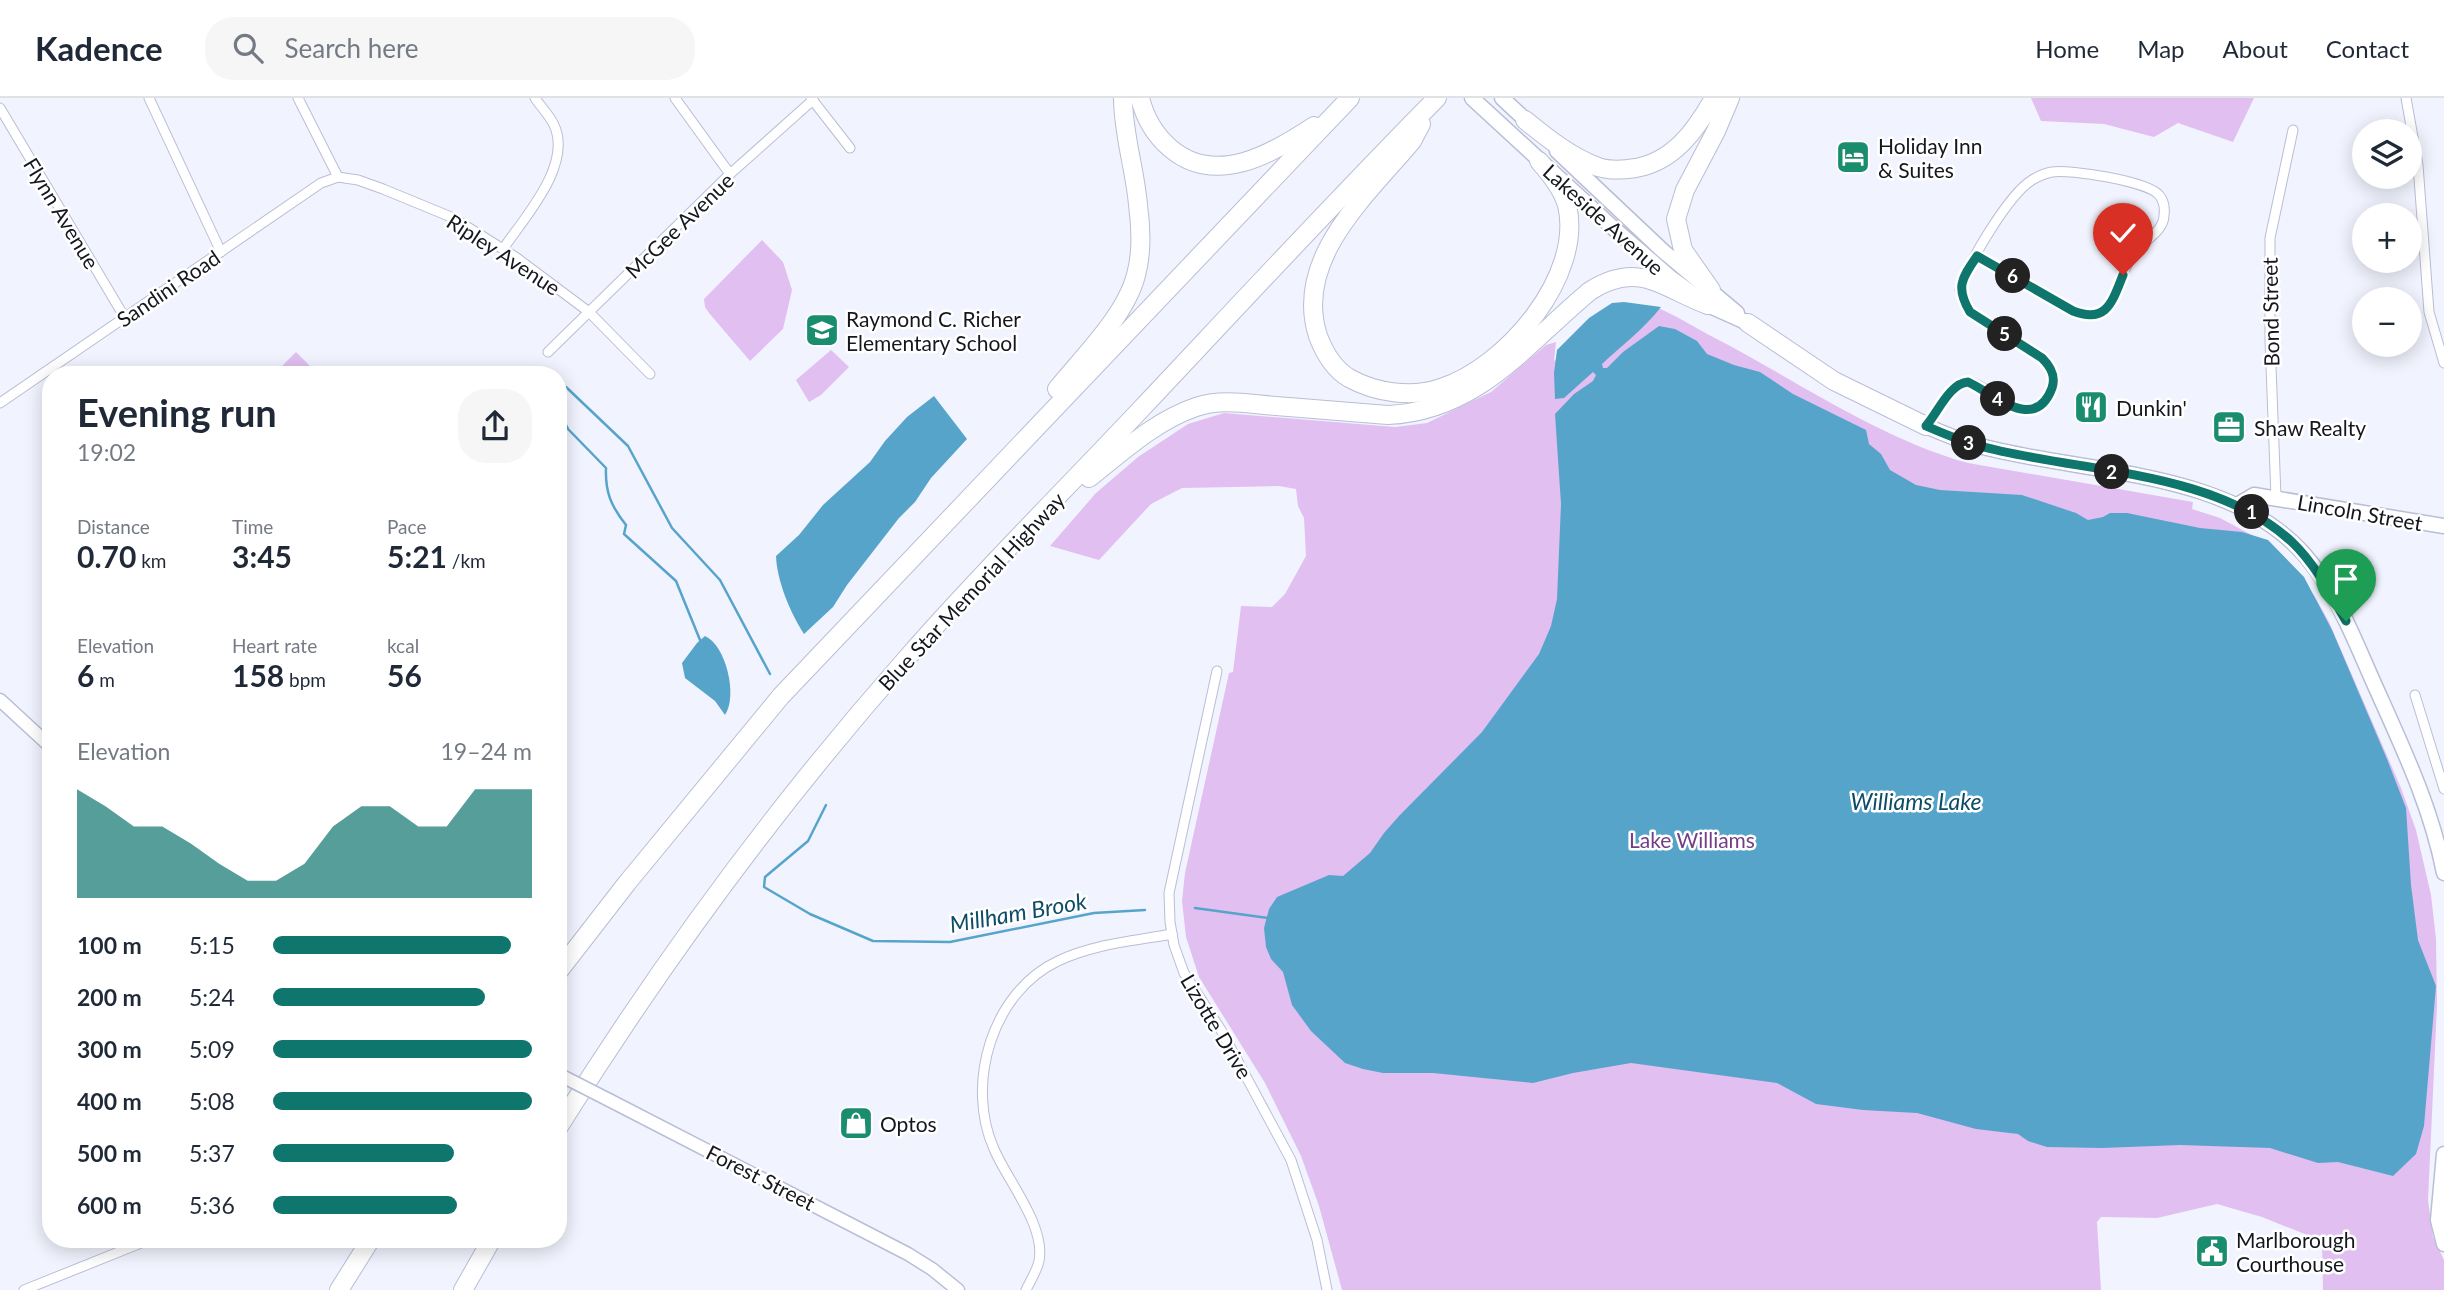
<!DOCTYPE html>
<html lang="en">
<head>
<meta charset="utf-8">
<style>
	:root { --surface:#fff; --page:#f6f6f7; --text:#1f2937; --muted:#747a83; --line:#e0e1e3; --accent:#0f766e }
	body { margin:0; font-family:Lato,sans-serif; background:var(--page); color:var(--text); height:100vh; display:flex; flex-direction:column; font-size:26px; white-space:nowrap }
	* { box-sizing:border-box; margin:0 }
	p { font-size:23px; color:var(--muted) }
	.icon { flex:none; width:38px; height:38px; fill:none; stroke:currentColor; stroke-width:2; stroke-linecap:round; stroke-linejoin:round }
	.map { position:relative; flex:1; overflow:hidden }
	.drawer { position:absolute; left:42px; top:268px; width:525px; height:882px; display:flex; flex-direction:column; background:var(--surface); border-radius:28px; box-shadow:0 4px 18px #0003 }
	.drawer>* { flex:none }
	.fabs { position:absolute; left:2352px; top:21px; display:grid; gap:14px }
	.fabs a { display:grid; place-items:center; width:70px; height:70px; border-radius:50%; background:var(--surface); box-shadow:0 4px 18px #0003; font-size:35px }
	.pin { position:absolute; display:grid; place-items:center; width:60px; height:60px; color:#fff; margin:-72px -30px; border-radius:50% 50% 50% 0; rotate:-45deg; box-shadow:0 0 7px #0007 }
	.pin .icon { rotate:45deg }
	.km { position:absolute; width:35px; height:35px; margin:-18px; border-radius:50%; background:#222; color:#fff; font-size:19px; line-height:35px; text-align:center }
	.round { display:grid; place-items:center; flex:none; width:74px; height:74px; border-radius:28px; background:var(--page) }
	.overview { display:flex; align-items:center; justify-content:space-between; height:119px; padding:0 35px }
	h1 { font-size:38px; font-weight:700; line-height:52px }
	.stats { display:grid; grid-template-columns:repeat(3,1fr); gap:10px; height:119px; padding:7px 35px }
	.stats div { display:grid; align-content:center }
	.stats b { font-size:30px; font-weight:700 }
	.stats small { font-size:19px; font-weight:400 }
	.stats p { font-size:19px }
	.chart { height:196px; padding:14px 35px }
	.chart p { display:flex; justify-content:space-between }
	.chart svg { width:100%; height:126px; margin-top:7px; fill:var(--accent); opacity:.7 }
	ul { padding:0 35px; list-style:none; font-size:23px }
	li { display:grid; grid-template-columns:112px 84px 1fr; align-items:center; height:52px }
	li i { height:18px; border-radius:9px; background:var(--accent) }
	header { display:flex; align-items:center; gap:42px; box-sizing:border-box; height:98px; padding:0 35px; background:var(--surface); border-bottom:2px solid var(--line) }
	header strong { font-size:33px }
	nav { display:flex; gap:38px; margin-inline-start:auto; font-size:24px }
	.search { width:490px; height:63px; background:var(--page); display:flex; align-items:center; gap:18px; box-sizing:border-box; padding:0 24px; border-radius:28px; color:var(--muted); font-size:26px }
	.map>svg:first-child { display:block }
	.green { fill:#e1bff0 }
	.water { fill:#57a4cb }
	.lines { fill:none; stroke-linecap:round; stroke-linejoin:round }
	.stream { stroke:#57a4cb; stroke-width:2.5 }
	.street-casing { stroke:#b8bed5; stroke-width:11 }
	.secondary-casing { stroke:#b8bed5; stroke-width:15 }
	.primary-casing { stroke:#b8bed5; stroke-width:17 }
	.highway-casing { stroke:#b8bed5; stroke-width:20 }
	.street { stroke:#fff; stroke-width:9 }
	.secondary { stroke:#fff; stroke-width:12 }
	.primary { stroke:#fff; stroke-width:14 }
	.highway { stroke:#fff; stroke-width:18 }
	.secondary-bridge-casing { stroke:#b8bed5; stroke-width:15; stroke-linecap:butt }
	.secondary-bridge { stroke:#fff; stroke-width:12 }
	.route-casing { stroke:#fff; stroke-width:14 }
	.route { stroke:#0f766e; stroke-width:9 }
	.labels { text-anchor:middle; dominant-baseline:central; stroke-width:5; stroke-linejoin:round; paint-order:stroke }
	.poi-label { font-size:21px; fill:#15171f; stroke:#fff; text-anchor:start }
	.street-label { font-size:21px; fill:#15171f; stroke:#fff }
	.park-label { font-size:21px; fill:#723e86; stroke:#fff }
	.water-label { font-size:23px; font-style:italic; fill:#0c4c67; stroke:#fff }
</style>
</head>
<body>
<header>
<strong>Kadence</strong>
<div class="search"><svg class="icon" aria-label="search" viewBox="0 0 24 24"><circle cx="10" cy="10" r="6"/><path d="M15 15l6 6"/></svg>Search here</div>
<nav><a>Home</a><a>Map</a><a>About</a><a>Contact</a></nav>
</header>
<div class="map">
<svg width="2444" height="1192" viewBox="0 0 2444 1192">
	<rect width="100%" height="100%" fill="#f1f4fe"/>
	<g class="green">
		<polygon points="2031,0 2254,0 2233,44 2178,25 2154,39 2104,26 2041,23"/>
		<polygon points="762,142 783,164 792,192 783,231 750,263 709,215 705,209 704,201"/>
		<path d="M 1656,209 C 1675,217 1694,229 1713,239 C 1796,282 1878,340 1968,365 L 2193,404 L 2192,411 L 2220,420 L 2261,442 L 2314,497 L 2329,524 L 2401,690 L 2416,732 L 2431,797 L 2436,841 L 2437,907 L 2428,1102 L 2433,1139 L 2444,1162 L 2444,1192 L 2323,1192 L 2322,1143 L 2262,1119 L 2217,1106 L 2157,1120 L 2101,1119 L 2097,1124 L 2101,1192 L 1342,1192 L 1319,1108 L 1301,1058 L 1265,985 L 1199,879 L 1186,839 L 1182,803 L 1185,775 L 1229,575 L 1233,574 L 1241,508 L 1272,509 L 1285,496 L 1306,458 L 1304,420 L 1298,408 L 1296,391 L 1279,388 L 1182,390 L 1151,406 L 1099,462 L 1050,448 L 1096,395 L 1138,359 L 1188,326 L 1224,315 L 1395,329 L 1427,325 L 1491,294 L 1546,247 L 1556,244 L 1554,263 L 1602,220 Z"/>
		<polygon points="831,252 849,269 821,297 809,304 796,282"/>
		<polygon points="296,254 318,276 274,276"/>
	</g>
	<g class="water">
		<path d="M 1624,204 L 1661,209 C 1644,231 1622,247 1602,266 L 1603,270 L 1607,270 L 1623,254 L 1659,228 L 1675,231 L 1697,243 L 1707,256 L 1734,267 L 1760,274 L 1793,296 L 1866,332 L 1869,346 L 1881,356 L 1890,372 L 1916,387 L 1940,392 L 2022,397 L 2076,415 L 2088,422 L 2103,419 L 2110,415 L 2127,415 L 2200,430 L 2242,434 L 2268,442 L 2304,479 L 2332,532 L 2387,661 L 2406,710 L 2411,787 L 2418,842 L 2436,888 L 2424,1028 L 2416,1056 L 2393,1078 L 2338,1064 L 2318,1065 L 2270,1050 L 2180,1047 L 2102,1050 L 2047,1049 L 2028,1043 L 2018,1036 L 1976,1031 L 1917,1015 L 1863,1012 L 1816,1006 L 1777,985 L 1631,965 L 1573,975 L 1533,985 L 1433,975 L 1383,975 L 1363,971 L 1345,965 L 1311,933 L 1292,907 L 1283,874 L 1271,861 L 1266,849 L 1264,830 L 1269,811 L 1277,799 L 1329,777 L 1343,778 L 1370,755 L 1384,735 L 1399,718 L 1482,634 L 1539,556 L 1551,528 L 1557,501 L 1561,406 L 1555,316 L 1574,296 L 1593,283 L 1596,277 L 1593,274 L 1564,300 L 1555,301 L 1554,275 L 1557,252 L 1589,220 L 1612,205 Z"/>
		<path d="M 934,298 L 967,341 L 931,380 L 915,404 L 899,420 L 847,487 L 833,509 L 804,536 C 790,514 777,483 776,458 L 799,437 L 823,407 L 870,364 L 885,343 L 907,319 Z"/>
		<path d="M 705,538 C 726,547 738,598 725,617 L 715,603 L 685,580 L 682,565 L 697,545 Z"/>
	</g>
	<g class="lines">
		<g class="stream">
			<polyline points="558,295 566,289 628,348 672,430 720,482 770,576"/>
			<path d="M 558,311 L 568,331 L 606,370 C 605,394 611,408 626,427 L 624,436 L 676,483 L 700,542"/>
			<polyline points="826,707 808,743 765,779 764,789 810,816 873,843 950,844 1094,815 1145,812"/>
			<polyline points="1195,810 1268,820"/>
		</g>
		<g class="street-casing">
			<g id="street">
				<polyline points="149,0 221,154"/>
				<polyline points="298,0 338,79 358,82 383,91 451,119 479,136 517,160 589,214 650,276"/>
				<polyline points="675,0 730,76"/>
				<polyline points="811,0 850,50"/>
				<polyline points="2406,0 2418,67 2429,214 2444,265"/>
				<polyline points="0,10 125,220"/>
				<path d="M 503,151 C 524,120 573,67 554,27 C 550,18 541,9 535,0"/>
				<polyline points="548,254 730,76 813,2"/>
				<polyline points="0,305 321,85 338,79"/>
				<path d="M 1926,328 C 1934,318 1952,286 1963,284 C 1983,281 2003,313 2026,312 C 2054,310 2061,279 2042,260 L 1970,214 L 1960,192 C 1967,166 2009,96 2032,82 C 2037,79 2046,75 2052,74 C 2070,71 2147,83 2159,97 C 2164,103 2165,110 2164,117 C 2164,133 2145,142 2135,153 C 2128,162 2123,176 2119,187 C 2109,212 2102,224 2073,213 L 1977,158"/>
				<polyline points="2276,399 2270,242 2270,140 2293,32"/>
				<polyline points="1217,573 1169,795 1170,824 1174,847 1184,875 1221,932 1291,1062 1317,1142 1327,1192"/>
				<polyline points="2415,597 2444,691"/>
				<polyline points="24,1192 151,1141"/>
				<path d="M 1026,1192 C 1030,1183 1037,1173 1039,1163 C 1046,1128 1007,1082 994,1051 C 965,986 992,894 1058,863 C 1093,846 1134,843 1172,836"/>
			</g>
		</g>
		<g class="secondary-casing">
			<g id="secondary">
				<polyline points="0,602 51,649"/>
				<polyline points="609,1002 908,1156 932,1171 958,1192"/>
			</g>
		</g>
		<g class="primary-casing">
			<g id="primary">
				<polyline points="1472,0 1611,128 1671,180 1708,207 1748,225"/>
				<polyline points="1502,0 1533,29"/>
				<polyline points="1557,53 1663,153 1737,215"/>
				<path d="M 1926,328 C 1942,335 1959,342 1976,347 C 2080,376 2226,370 2303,455 C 2335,491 2353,538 2372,581 C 2400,644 2431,707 2444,775"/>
				<polyline points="2237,407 2254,397 2444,428"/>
				<polyline points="2444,1056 2438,1122 2444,1146"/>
			</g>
		</g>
		<g class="highway-casing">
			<g id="highway">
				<path d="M 1140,0 C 1145,20 1155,37 1170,50 C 1215,89 1272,56 1314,28"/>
				<path d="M 1525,22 C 1547,40 1571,59 1598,69 C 1610,73 1623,72 1636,70 C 1674,63 1696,32 1714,0"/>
				<path d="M 1421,26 L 1412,43 C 1367,97 1293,161 1318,238 C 1324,254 1334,271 1349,280 C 1376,295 1412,300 1441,290 C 1506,269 1584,178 1567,107 C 1562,90 1550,76 1539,63"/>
				<polyline points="1711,192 1683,152 1676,121 1685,92 1716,33 1730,0"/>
				<polyline points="1748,225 1834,283 1926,328"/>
				<path d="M 1057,291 C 1083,259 1126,217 1136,177 C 1142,155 1141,129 1138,107 C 1135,71 1123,36 1123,0"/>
				<path d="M 1089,380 C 1122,354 1155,323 1196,309 C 1221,300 1250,306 1276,308 C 1313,311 1351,314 1388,317 C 1478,313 1526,246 1590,193 C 1639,162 1662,190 1708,207"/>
				<polyline points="558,874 627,785 781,598 1350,0"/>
				<path d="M 558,1030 C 661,865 778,706 907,560 C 982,474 1063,394 1141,311 C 1239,207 1336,102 1437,0"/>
				<polyline points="339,1192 371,1141"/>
				<polyline points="463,1192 492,1141"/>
			</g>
		</g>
		<use href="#street" class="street"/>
		<use href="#secondary" class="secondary"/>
		<use href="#primary" class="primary"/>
		<use href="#highway" class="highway"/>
		<g class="secondary-bridge-casing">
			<polyline id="secondary-bridge" points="558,976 609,1002"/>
		</g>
		<use href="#secondary-bridge" class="secondary-bridge"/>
	</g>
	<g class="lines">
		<g class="route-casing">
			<path id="route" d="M 2123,177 C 2112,204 2107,226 2073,213 L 1977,158 C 1962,180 1955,189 1970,214 L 2042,260 C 2051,269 2056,278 2052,290 C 2035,336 1994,296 1968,284 C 1950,285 1938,314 1926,328 C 1942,335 1959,342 1976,347 C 2076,375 2212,370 2292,444 C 2315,466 2330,495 2346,523"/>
		</g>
		<use href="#route" class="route"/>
	</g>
	<defs>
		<g id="hotel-square" transform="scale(1.75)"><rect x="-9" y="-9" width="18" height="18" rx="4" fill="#1a8d6e" stroke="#fff"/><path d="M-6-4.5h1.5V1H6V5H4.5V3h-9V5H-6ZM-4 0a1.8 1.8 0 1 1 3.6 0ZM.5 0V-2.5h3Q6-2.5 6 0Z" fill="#fff"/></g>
		<g id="school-square" transform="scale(1.75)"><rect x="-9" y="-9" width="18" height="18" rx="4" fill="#1a8d6e" stroke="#fff"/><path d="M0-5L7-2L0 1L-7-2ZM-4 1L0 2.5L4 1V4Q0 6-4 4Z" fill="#fff"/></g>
		<g id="restaurant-square" transform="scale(1.75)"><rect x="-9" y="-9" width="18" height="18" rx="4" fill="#1a8d6e" stroke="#fff"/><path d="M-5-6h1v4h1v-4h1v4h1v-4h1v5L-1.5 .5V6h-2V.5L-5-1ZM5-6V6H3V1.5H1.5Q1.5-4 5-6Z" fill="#fff"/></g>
		<g id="office-square" transform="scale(1.75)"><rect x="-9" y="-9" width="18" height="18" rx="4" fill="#1a8d6e" stroke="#fff"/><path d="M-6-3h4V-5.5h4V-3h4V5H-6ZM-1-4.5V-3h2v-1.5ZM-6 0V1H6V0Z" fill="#fff"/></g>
		<g id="shop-square" transform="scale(1.75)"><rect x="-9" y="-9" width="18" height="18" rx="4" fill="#1a8d6e" stroke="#fff"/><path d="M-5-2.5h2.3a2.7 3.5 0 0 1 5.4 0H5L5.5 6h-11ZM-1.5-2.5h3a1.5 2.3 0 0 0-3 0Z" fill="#fff"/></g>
		<g id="civic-square" transform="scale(1.75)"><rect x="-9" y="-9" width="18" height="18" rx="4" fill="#1a8d6e" stroke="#fff"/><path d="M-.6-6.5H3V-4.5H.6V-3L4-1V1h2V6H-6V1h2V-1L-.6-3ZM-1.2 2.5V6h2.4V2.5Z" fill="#fff"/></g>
	</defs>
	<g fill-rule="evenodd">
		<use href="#hotel-square" x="1853" y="59"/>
		<use href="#school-square" x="822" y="232"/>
		<use href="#restaurant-square" x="2091" y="309"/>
		<use href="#office-square" x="2229" y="329"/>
		<use href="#shop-square" x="856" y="1025"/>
		<use href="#civic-square" x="2212" y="1153"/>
	</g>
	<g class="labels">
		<g class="poi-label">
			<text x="1878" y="47">Holiday Inn<tspan x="1878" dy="24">&amp; Suites</tspan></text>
			<text x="846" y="220">Raymond C. Richer<tspan x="846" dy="24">Elementary School</tspan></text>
			<text x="2116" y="309">Dunkin'</text>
			<text x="2254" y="329">Shaw Realty</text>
			<text x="880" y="1025">Optos</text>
			<text x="2236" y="1141">Marlborough<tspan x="2236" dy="24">Courthouse</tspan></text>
		</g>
		<g class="street-label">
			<text transform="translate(62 115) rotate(59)">Flynn Avenue</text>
			<text transform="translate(1604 121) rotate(42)">Lakeside Avenue</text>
			<text transform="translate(679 127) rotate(-44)">McGee Avenue</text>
			<text transform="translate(504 156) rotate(33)">Ripley Avenue</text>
			<text transform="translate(168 190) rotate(-34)">Sandini Road</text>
			<text transform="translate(2270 214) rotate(-91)">Bond Street</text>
			<text transform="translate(2360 414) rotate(10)">Lincoln Street</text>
			<text transform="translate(971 493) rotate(-47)">Blue Star Memorial Highway</text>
			<text transform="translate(1217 928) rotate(59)">Lizotte Drive</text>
			<text transform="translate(761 1079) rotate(27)">Forest Street</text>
		</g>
		<g class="park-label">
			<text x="1692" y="741">Lake Williams</text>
		</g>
		<g class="water-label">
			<text x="1916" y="703">Williams Lake</text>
			<text transform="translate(1018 814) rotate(-10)">Millham Brook</text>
		</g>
	</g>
</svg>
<div class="fabs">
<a><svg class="icon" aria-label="layers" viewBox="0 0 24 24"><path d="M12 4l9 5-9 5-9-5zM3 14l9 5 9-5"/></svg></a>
<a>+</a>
<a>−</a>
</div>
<div class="pin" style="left:2346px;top:523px;background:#1e9e55"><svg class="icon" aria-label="arrive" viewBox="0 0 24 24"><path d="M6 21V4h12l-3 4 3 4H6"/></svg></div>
<div class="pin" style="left:2123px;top:177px;background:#d93025"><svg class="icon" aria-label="check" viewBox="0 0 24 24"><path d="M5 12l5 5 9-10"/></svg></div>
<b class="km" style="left:2252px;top:414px">1</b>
<b class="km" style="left:2112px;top:374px">2</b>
<b class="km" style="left:1969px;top:345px">3</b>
<b class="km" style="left:1998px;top:301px">4</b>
<b class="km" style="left:2005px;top:236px">5</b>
<b class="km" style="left:2013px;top:178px">6</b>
<section class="drawer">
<div class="overview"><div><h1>Evening run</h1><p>19:02</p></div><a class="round"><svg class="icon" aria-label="share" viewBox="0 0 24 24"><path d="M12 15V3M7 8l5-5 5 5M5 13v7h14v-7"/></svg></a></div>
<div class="stats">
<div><p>Distance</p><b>0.70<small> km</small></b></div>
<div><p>Time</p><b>3:45</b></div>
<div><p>Pace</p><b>5:21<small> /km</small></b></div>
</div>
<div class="stats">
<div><p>Elevation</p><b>6<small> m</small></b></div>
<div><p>Heart rate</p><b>158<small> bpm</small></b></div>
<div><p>kcal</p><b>56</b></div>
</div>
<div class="chart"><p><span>Elevation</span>19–24 m</p>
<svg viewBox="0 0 160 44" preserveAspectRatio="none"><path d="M0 44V6L10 12L20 19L30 19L40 25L50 32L60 38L70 38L80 32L90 19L100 12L110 12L120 19L130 19L140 6L150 6L160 6V44z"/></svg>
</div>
<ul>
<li><b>100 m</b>5:15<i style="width:92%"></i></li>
<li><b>200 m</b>5:24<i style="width:82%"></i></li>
<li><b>300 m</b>5:09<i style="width:100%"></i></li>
<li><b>400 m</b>5:08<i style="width:100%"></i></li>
<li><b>500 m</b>5:37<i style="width:70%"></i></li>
<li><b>600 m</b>5:36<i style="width:71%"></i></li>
</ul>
</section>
</div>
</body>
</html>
